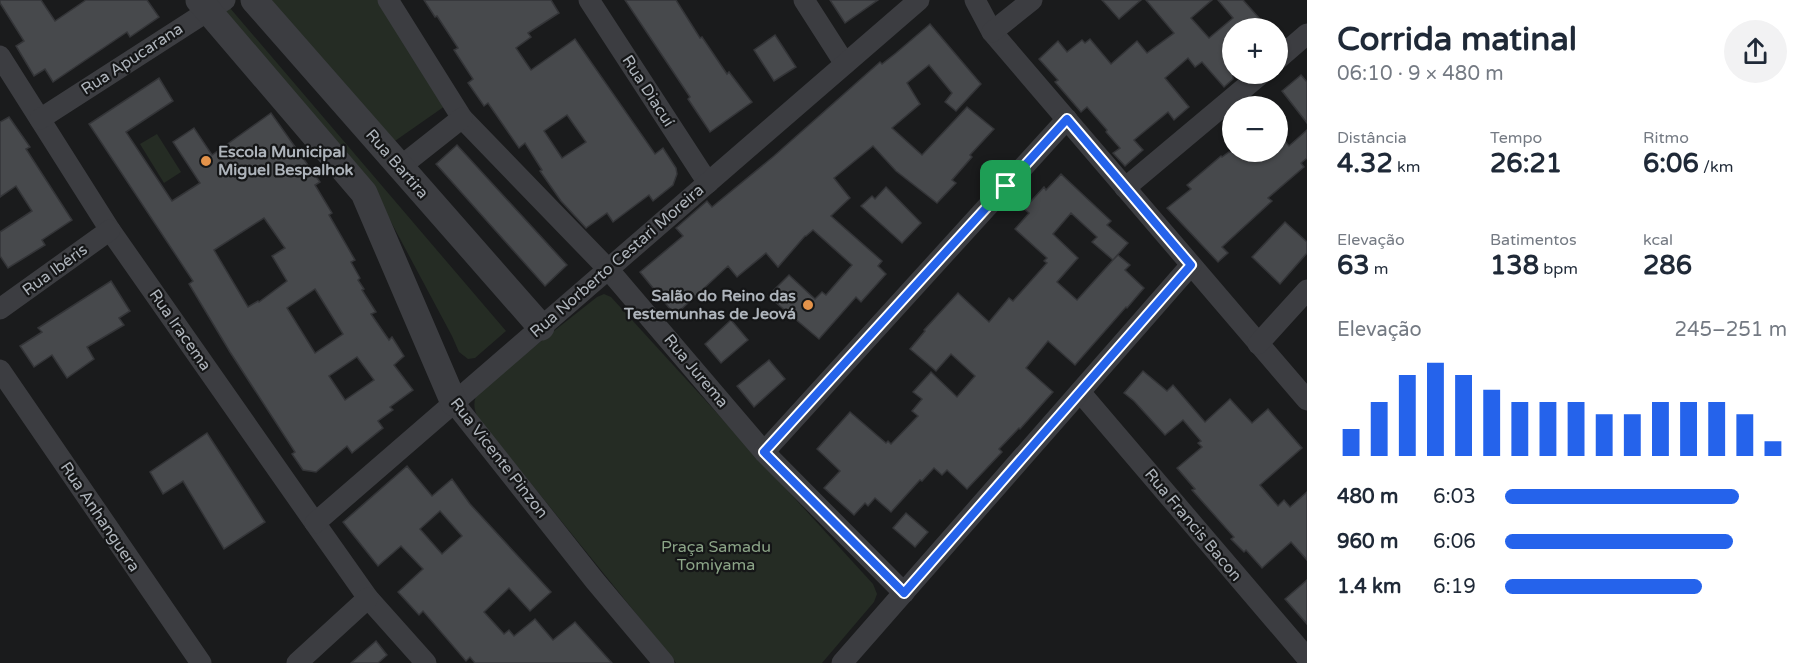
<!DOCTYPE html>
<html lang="pt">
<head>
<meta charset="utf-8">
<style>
	:root { --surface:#fff; --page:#f2f2f3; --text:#1f2937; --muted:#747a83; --accent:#2563eb }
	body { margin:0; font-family:"Varela Round",sans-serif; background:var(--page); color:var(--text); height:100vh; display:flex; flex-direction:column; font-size:22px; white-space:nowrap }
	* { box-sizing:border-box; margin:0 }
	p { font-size:20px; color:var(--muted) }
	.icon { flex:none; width:33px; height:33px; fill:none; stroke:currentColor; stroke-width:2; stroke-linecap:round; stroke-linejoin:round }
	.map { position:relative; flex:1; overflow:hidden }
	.panel { display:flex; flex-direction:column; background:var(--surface); width:510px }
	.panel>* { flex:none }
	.tools { position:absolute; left:1222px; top:18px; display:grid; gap:12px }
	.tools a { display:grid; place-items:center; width:66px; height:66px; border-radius:50%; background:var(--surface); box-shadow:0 2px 4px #0004; font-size:30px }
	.pin { position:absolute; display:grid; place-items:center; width:51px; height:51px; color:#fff; margin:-26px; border-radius:12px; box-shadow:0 3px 9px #0006 }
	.round { display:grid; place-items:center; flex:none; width:63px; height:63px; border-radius:32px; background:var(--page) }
	.headline { display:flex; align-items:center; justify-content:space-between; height:102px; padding:0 30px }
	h1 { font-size:33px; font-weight:700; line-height:45px }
	.metrics { display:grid; grid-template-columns:repeat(3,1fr); gap:9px; height:102px; padding:6px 30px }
	.metrics div { display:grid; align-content:center }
	.metrics b { font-size:26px; font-weight:700 }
	.metrics small { font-size:16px; font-weight:400 }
	.metrics p { font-size:16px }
	.chart { height:168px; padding:12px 30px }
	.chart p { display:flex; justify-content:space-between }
	.chart svg { width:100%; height:108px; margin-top:6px; stroke:var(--accent); stroke-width:6 }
	ul { padding:0 30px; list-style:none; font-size:20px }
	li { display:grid; grid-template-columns:96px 72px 1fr; align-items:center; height:45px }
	li i { height:15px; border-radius:8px; background:var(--accent) }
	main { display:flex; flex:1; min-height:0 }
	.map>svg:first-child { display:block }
	.green { fill:#252c24 }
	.building { fill:#47494c; stroke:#343538; stroke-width:1.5; fill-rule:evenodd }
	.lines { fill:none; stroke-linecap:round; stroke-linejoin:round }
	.minor { stroke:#3c3d41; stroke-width:21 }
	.tertiary { stroke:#3c3d41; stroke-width:27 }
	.route-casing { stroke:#fff; stroke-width:12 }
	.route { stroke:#2563eb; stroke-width:8 }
	.poi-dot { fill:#e4934a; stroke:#151617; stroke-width:2 }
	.labels { text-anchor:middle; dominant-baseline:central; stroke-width:4.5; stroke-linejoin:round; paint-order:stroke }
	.street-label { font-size:16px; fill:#aeb4bb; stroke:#151617 }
	.poi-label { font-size:16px; font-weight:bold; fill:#aeb4bb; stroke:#151617; text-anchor:start }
	.park-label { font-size:16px; fill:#8ba487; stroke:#151617 }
</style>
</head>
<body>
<main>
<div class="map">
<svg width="1307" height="663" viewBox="0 0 1307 663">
	<rect width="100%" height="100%" fill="#1a1b1c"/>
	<g class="green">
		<polygon points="266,0 380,0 445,106 392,143"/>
		<polygon points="230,8 506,331 475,358 468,359 459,352 452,336 375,192 224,13"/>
		<polygon points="157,134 181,172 164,183 140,144"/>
		<path d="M 604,294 L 611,297 L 873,584 L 877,594 L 874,602 L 822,663 L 676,663 L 478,418 C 473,408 473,400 479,390 L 597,297 Z"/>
	</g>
	<g class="building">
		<polygon points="0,0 41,0 55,21 86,0 147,0 159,17 130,37 127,32 53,82 45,69 34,76 16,46 24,41 0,3"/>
		<path d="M 424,0 L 551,0 L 559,13 L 528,33 L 531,37 L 516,48 L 531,70 L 575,39 L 655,154 L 663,148 L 676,168 L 677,174 L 673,185 L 653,201 L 649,195 L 613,222 L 607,213 L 586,228 L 561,201 L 540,171 L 542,170 L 525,143 L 519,148 L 488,103 L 484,106 L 468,83 L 473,79 L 454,50 L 458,48 L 437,16 L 435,17 ZM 567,115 L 586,142 L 562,158 L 544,131 Z"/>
		<polygon points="625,0 676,0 700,38 702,37 727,74 729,72 752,102 710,132 688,99 690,97"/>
		<polygon points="830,0 878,0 845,23"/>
		<polygon points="1102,0 1141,0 1119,19"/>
		<polygon points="1146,0 1212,0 1191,18 1209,38 1233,18 1218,0 1243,0 1268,28 1233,28 1233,79 1224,87 1202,62 1195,67 1188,58 1165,78 1189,107 1174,120 1168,112 1134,140 1143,150 1125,166 1113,153 1120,148 1106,132 1107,130 1087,107 1081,112 1055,82 1058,80 1039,59 1058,41 1067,52 1082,40 1085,43 1090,39 1111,64 1137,41 1147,53 1174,33"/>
		<polygon points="930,24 981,84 956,111 945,102 952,93 929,65 907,83 920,104 892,128 922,155 967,107 994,129 970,155 972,157 952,180 956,183 937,203 896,171 873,146 834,178 850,198 831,216 882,261 878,266 886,274 861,302 856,297 819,339 768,296 789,275 815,299 822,292 826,295 852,265 813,230 806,236 805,236 778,267 766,253 737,277 728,266 675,315 640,272 683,236 676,228 707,201 712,207 774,156 880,62 882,64 896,53"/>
		<polygon points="775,35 796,67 774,81 754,50"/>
		<polygon points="1301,75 1307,82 1307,123 1282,91"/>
		<path d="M 159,78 L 173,101 L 126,132 L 172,201 L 200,183 L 173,142 L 194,128 L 212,155 L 271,113 L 320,182 L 315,185 L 332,213 L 329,215 L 355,260 L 351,262 L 360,278 L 358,280 L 364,289 L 362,290 L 376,312 L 371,314 L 389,340 L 392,337 L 404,356 L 394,365 L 413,390 L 390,407 L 393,410 L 378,421 L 383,428 L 352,453 L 347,446 L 316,472 L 303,470 L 292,454 L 295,452 L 230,352 L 189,284 L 193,281 L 89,124 ZM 264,218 L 285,248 L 272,256 L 287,281 L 259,302 L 258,301 L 248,307 L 214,250 ZM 315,289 L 343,334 L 315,353 L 287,308 ZM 357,357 L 374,380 L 345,400 L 329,376 Z"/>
		<polygon points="9,117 30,147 26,149 72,220 42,240 45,245 8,268 0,256 0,232 32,211 16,186 0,197 0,122"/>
		<polygon points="1307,130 1307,158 1301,163 1304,167 1268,198 1272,201 1222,247 1228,253 1218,262 1167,208 1191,189 1187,185 1221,156 1222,157 1229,152 1278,152 1278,132 1289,146"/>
		<polygon points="457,145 567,265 545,286 436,164"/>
		<path d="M 1061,174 L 1111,221 L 1107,225 L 1128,243 L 1113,260 L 1118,255 L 1130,265 L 1125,270 L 1144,288 L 1127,308 L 1126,307 L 1075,365 L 1048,341 L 1026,368 L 1053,392 L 1020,429 L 1019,428 L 999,449 L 1002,452 L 967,489 L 947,470 L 942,475 L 934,468 L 922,481 L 920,480 L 891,512 L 875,498 L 868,506 L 865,503 L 854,515 L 824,488 L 840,471 L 817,449 L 850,412 L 886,443 L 888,441 L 891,444 L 918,416 L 912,411 L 922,399 L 913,392 L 931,372 L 957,397 L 975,376 L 951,354 L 936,371 L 910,349 L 925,331 L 924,330 L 958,293 L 989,322 L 1009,298 L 1013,301 L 1047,263 L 1044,261 L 1047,258 L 1015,229 L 1029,213 L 1024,209 L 1044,187 L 1046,190 ZM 1071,213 L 1097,237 L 1092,242 L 1113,260 L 1077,300 L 1057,282 L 1078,258 L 1053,234 Z"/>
		<polygon points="886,187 921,223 902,243 861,206 872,196 875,199"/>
		<polygon points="1285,222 1307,242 1307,253 1280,284 1252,257"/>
		<polygon points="111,281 130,311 119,318 124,325 87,347 94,359 67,378 52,355 34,367 20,346 42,332 38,328"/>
		<polygon points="731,320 748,340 721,363 705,344"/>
		<polygon points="769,360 785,379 754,407 737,386"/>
		<polygon points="1143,371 1167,391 1173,385 1205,422 1230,399 1252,423 1268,409 1302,448 1260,485 1278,506 1284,500 1290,507 1307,492 1307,560 1291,542 1262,568 1246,550 1244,552 1231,539 1234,537 1192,490 1195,489 1177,468 1202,447 1198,443 1201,441 1183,420 1165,435 1134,401 1124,393"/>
		<polygon points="207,433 265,522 224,549 183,481 163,494 150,472"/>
		<path d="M 407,466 L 432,496 L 452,479 L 470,504 L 551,592 L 530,611 L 509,588 L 484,612 L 504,634 L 509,630 L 514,636 L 535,619 L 553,640 L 575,622 L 612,663 L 475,663 L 470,657 L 466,661 L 423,611 L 419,615 L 398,592 L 423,569 L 401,546 L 378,566 L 343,522 ZM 440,511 L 462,536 L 442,554 L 420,529 Z"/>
		<polygon points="906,513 928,532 915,547 893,528"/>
		<polygon points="1307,580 1307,624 1285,599"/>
		<polygon points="376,641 387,655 378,663 351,663"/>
	</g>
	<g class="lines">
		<g class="minor">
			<polyline points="388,0 462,118 608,269 764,452 904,593"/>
			<polyline points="589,0 708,183"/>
			<polyline points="804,0 845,64"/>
			<polyline points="975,0 992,32 1307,400"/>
			<polyline points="992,32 1032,0"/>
			<polyline points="0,56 110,230 315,523 368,598 426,663"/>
			<polyline points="1278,59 1307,34"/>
			<polyline points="40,119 225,0"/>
			<polyline points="400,167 462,118"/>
			<polyline points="1125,188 1261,74"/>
			<polyline points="0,309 110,230"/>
			<polyline points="1258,344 1307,290"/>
			<polyline points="0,370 201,663"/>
			<polyline points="1080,392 1307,658"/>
			<polyline points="454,403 595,581 664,663"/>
			<polyline points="764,452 1067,119"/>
			<polyline points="315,523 919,0"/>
			<polyline points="297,663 368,598"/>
			<polyline points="842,663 1191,265"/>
		</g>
		<g class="tertiary">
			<polyline points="199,0 364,193 454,403"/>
			<polyline points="254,0 541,327"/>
		</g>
	</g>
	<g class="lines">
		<g class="route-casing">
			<polygon id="route" points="1067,119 1191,265 904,593 764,452"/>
		</g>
		<use href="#route" class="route"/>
	</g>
	<g class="poi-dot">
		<circle cx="206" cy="161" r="6"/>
		<circle cx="808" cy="305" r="6"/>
	</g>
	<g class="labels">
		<g class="street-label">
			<text transform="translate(132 59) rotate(-33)">Rua Apucarana</text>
			<text transform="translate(648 91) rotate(57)">Rua Diacuí</text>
			<text transform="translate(397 164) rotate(49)">Rua Bartira</text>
			<text transform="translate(617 261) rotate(-41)">Rua Norberto Cestari Moreira</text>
			<text transform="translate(55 270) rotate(-36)">Rua Ibéris</text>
			<text transform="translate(180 330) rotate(55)">Rua Iracema</text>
			<text transform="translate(696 371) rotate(50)">Rua Jurema</text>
			<text transform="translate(499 458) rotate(52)">Rua Vicente Pinzon</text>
			<text transform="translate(100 517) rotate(56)">Rua Anhanguera</text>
			<text transform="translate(1193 525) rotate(50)">Rua Francis Bacon</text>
		</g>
		<g class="poi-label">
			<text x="218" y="152">Escola Municipal<tspan x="218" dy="18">Miguel Bespalhok</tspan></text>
			<text x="796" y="296" text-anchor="end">Salão do Reino das<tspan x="796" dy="18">Testemunhas de Jeová</tspan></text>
		</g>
		<g class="park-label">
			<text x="716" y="547">Praça Samadu<tspan x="716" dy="18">Tomiyama</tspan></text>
		</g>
	</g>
</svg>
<div class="tools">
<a>+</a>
<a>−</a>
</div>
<div class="pin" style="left:1006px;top:186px;background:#1e9e55"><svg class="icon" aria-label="arrive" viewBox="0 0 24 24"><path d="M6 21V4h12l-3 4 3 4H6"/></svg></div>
</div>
<section class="panel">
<div class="headline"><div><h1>Corrida matinal</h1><p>06:10 · 9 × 480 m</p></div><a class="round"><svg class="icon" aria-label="share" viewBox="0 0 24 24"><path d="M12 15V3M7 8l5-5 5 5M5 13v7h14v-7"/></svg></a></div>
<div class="metrics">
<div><p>Distância</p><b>4.32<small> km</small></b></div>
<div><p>Tempo</p><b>26:21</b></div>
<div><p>Ritmo</p><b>6:06<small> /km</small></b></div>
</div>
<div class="metrics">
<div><p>Elevação</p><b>63<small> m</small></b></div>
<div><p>Batimentos</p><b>138<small> bpm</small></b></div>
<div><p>kcal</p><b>286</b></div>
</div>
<div class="chart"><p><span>Elevação</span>245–251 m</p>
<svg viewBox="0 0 160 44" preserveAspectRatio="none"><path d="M5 44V33M15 44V22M25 44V11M35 44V6M45 44V11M55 44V17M65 44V22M75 44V22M85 44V22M95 44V27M105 44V27M115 44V22M125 44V22M135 44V22M145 44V27M155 44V38"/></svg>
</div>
<ul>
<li><b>480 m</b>6:03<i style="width:83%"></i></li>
<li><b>960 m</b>6:06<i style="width:81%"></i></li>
<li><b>1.4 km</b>6:19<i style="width:70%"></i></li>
</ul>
</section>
</main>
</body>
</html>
